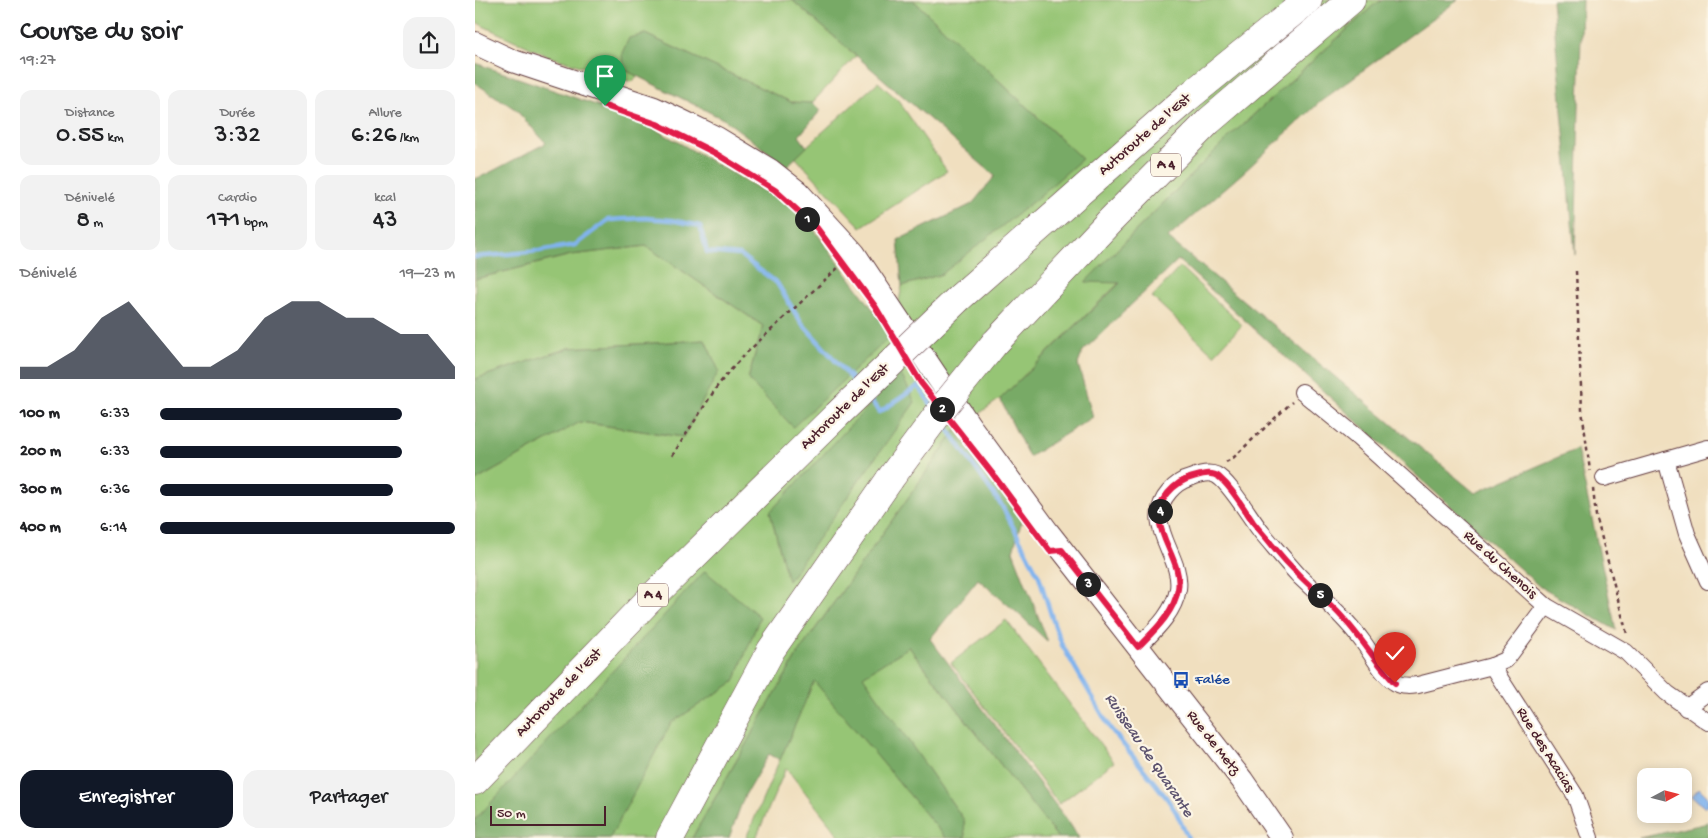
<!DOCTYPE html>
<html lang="fr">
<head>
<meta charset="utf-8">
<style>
	:root { --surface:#fff; --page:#f2f2f2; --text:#202124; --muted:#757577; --accent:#111827 }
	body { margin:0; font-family:"Gochi Hand",sans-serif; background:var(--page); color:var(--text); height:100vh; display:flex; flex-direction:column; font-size:19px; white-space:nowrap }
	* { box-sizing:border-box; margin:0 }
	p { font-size:16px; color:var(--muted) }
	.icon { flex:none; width:28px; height:28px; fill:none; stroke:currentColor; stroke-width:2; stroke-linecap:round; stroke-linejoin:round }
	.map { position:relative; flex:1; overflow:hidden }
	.side { display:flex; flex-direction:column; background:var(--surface); width:475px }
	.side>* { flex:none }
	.needle { width:32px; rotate:83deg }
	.controls { position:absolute; left:1162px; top:768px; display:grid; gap:10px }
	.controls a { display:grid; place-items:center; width:55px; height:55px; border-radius:10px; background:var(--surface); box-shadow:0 2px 12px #0003; font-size:25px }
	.scale { position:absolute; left:15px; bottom:12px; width:116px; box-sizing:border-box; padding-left:5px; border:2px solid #4a1f2b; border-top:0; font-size:14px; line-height:18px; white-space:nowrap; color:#4a1f2b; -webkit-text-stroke:4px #fcf5e5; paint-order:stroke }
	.pin { position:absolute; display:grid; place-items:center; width:42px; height:42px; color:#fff; margin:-51px -21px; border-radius:50% 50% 50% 0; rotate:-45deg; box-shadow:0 0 5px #0007 }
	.pin .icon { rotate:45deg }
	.km { position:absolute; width:25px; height:25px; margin:-12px; border-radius:50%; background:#222; color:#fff; font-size:14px; line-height:25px; text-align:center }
	.round { display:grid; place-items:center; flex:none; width:52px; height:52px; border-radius:15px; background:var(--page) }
	.head { display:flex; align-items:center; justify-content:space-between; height:85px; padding:0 20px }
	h1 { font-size:28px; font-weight:600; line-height:38px }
	.metrics { display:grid; grid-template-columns:repeat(3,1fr); gap:8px; height:85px; padding:5px 20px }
	.metrics div { display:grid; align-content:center; border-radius:12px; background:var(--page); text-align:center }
	.metrics b { font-size:25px; font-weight:600 }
	.metrics small { font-size:14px; font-weight:400 }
	.metrics p { font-size:14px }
	.chart { height:140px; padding:10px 20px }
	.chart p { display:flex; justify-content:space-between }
	.chart svg { width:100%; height:90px; margin-top:5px; fill:var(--accent); opacity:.7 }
	.action { display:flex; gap:10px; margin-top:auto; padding:10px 20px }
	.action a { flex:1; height:58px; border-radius:15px; background:var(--accent); color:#fff; font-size:20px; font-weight:600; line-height:58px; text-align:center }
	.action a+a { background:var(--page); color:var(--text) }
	ul { padding:0 20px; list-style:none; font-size:16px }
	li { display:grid; grid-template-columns:80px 60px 1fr; align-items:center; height:38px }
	li i { height:12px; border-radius:6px; background:var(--accent) }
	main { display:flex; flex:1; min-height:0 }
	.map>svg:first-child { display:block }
	.green { fill:#96c575; stroke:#707250 }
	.forest { fill:#78aa66; stroke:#616448 }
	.water { fill:#81b4ee; stroke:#666a8c }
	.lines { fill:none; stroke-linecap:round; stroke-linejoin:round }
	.stream { stroke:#81b4ee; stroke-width:4.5 }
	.street-casing { stroke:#633c41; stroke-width:18 }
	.secondary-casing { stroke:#633c41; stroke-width:24 }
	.highway-casing { stroke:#633c41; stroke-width:29 }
	.path { stroke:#633c41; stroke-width:2.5; stroke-dasharray:4 4; stroke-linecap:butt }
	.street { stroke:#fff; stroke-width:16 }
	.secondary { stroke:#fff; stroke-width:22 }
	.highway { stroke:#fff; stroke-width:28 }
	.highway-bridge-casing { stroke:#633c41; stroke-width:29; stroke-linecap:butt }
	.highway-bridge { stroke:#fff; stroke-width:28 }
	.route-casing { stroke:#fff; stroke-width:10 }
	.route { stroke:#e11d48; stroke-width:6 }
	.labels { text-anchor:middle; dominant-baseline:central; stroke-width:4.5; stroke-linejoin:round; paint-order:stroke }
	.shield { fill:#fcf5e5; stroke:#7f5f63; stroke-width:1 }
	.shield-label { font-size:14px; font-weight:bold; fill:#4a1f2b }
	.street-label { font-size:15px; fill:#4a1f2b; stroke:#fcf5e5 }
	.transit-label { font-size:15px; fill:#164399; stroke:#fcf5e5; text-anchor:start }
	.water-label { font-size:16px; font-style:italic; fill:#5d536f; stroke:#fcf5e5 }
</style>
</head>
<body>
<main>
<section class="side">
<div class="head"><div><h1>Course du soir</h1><p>19:27</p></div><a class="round"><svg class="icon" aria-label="share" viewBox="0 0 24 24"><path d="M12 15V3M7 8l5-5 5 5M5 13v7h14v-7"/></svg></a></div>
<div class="metrics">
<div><p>Distance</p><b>0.55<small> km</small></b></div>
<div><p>Durée</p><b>3:32</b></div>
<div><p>Allure</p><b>6:26<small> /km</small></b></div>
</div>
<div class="metrics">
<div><p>Dénivelé</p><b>8<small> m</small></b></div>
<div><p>Cardio</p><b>171<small> bpm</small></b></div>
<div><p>kcal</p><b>43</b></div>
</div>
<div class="chart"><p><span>Dénivelé</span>19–23 m</p>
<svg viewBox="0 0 160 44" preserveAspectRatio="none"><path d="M0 44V38L10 38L20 30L30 14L40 6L50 22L60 38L70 38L80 30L90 14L100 6L110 6L120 14L130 14L140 22L150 22L160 38V44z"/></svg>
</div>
<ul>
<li><b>100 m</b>6:33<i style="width:82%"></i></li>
<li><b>200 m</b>6:33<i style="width:82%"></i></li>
<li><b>300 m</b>6:36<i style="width:79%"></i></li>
<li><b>400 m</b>6:14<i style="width:100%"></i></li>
</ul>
<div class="action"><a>Enregistrer</a><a>Partager</a></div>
</section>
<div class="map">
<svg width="1233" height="838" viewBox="0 0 1233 838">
	<rect width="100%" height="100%" fill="#fcf5e5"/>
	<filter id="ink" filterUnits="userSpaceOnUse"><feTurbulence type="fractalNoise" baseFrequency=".02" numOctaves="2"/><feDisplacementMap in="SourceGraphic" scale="10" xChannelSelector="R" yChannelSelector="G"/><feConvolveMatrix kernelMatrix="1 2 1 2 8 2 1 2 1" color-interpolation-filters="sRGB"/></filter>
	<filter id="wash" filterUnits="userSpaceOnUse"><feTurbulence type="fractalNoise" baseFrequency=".0096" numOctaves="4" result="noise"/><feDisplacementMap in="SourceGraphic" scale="20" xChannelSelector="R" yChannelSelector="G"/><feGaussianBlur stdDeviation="1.12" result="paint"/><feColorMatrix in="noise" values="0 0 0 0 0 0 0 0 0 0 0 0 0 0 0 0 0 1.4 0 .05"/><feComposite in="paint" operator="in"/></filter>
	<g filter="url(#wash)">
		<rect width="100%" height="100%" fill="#f0dfbf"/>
		<g class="green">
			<polygon points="0,0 317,0 381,56 337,103 316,102 170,34 148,69 163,76 157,82 73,56 8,26 0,21"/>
			<polygon points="438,0 908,0 899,5 752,139 611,281 645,282 525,399 481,430 324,652 217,838 0,838 0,481 105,422 208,437 243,371 230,340 94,348 0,379 0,279 96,255 171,246 288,326 273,379 417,335 427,286 467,274 586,139"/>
			<polygon points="403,82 423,100 472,171 386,227 320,157"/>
			<polygon points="705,267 767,325 739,355 677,297"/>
			<polygon points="531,620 639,762 584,804 476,663"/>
			<polygon points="434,647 583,838 490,838 489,820 387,676"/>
			<polygon points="339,680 471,838 366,838 311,768 281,838 271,838"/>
		</g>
		<g class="forest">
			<polygon points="317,0 438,0 607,159 561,199 467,274 427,286 423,240 497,204 520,176"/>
			<polygon points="908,0 983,0 845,102 770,171 693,238 1000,493 1102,449 1141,630 1065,587 703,260 608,351 603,364 618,417 554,457 525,399 645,283 610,282 752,139 899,5"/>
			<polygon points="1077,0 1107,0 1100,255"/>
			<polygon points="170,34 316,102 337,103 346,110 324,136 332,147 312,166 250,120 148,69 147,53 154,38"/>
			<polygon points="0,63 164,120 326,212 417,335 318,427 273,379 288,326 171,246 96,255 0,279 0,179 12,174 71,143 40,109 0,83"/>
			<polygon points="230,340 244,371 208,437 105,422 0,481 0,379 94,348"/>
			<polygon points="425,372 440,402 313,581 295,512"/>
			<polygon points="481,430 548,517 538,551 573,642 547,617 503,579 455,639 595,824 604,838 583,838 434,647 388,676 489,820 490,838 471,838 339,681 305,760 294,754 269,797 254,838 217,838 324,652"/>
			<polygon points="230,571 285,617 259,682 196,723 135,838 0,838 0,820"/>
			<polygon points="1233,821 1233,838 1164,838 1229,824"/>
		</g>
		<polygon class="water" points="1224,788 1233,797 1233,805 1230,808 1217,796"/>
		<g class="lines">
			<g class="stream">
				<polyline points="0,257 64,251 100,245 133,220 169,218 196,220 225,226 232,252 265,255 302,283 325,321 382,385"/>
				<polyline points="393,398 405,412 443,386 458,407"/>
				<polyline points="468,422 527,506 564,576 577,618 587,645 635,728 691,797 701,812 713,838"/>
			</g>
		</g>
	</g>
	<g filter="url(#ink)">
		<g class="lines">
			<g class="street-casing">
				<g id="street">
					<polyline points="827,392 881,436 1071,606 1151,652 1192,693 1233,722"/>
					<polyline points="1191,460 1233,448"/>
					<polyline points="1129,478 1191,460 1212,534 1233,581"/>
					<path d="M 663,647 C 680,630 699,613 703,589 C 708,556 666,524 694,492 C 699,486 707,480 715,478 C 722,475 733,471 741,475 C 754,481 777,521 788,534 C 800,548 812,563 825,577 C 847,598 870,617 888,642 C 897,654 908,676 921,683 C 928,687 936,686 943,685 L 1017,666 L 1031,660 L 1071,606"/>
					<polyline points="1017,666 1100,795 1115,838"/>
					<polyline points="1211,708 1233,692"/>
				</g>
			</g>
			<g class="secondary-casing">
				<polyline id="secondary" points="0,43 38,61 179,108 205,120 242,138 295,170 323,192 379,253 493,423 573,532 767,780 807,838"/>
			</g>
			<g class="highway-casing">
				<g id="highway">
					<polyline points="484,298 712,98 833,0"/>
					<polyline points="519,344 634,222 734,121 876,0"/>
					<polyline points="0,781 172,602 362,415"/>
					<polyline points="195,838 296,650 415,479"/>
				</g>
			</g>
			<g class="path">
				<polyline points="1101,271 1107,410 1115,471"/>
				<polyline points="197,456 243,385 267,357 366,265"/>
				<polyline points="751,462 758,458 817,402"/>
				<polyline points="1118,489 1121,516 1152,634"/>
			</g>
			<use href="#street" class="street"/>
			<use href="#secondary" class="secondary"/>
			<use href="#highway" class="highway"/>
			<g class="highway-bridge-casing">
				<g id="highway-bridge">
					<polyline points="362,415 484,298"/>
					<polyline points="415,479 469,406 519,344"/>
				</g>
			</g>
			<use href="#highway-bridge" class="highway-bridge"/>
		</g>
	</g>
	<g class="lines" filter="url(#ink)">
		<g class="route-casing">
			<path id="route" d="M 130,106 L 182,124 L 240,153 L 300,190 L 342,228 L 400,306 L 446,383 L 517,473 L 575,551 L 587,550 L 663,647 C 680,630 699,613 703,589 C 709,556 666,524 693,493 C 700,485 709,479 718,477 C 726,475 736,471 744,477 C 758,489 767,506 778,522 C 784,530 791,537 797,545 C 806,556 815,566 825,576 C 839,590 855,603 868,618 C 887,638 901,663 920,683"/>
		</g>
		<use href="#route" class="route"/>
	</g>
	<defs>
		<g id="bus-bare" transform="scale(1.35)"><path d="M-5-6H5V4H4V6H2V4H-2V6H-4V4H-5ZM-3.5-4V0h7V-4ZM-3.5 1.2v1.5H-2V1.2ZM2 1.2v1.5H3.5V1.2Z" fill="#1a4fb4" stroke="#fcf5e5" stroke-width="2.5" paint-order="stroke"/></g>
	</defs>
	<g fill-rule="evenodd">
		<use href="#bus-bare" x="706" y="680"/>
	</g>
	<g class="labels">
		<g class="shield">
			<rect x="676" y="153.5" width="30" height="23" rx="4"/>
			<rect x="163" y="583.5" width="30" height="23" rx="4"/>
		</g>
		<g class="shield-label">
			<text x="691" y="165">A 4</text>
			<text x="178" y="595">A 4</text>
		</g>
		<g class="street-label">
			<text transform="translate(670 135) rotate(-41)">Autoroute de l’Est</text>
			<text transform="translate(370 407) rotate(-44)">Autoroute de l’Est</text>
			<text transform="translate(1025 565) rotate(42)">Rue du Chenois</text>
			<text transform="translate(84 693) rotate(-46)">Autoroute de l’Est</text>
			<text transform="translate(738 743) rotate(52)">Rue de Metz</text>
			<text transform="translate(1070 750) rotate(58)">Rue des Acacias</text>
		</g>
		<g class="transit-label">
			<text x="720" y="680">Falée</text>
		</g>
		<g class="water-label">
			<text transform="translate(673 756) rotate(56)">Ruisseau de Quarante</text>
		</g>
	</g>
</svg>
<div class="controls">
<a><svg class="needle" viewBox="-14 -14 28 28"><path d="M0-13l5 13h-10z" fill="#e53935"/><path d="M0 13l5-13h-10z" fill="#757577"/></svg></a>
</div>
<div class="scale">50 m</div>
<div class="pin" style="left:130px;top:106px;background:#1e9e55"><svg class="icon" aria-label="arrive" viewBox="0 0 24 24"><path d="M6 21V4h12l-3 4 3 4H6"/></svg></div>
<div class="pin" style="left:920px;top:683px;background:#d93025"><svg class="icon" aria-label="check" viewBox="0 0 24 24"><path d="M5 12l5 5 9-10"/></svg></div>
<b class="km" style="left:332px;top:219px">1</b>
<b class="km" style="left:467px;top:409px">2</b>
<b class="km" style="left:613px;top:584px">3</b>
<b class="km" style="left:685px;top:511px">4</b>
<b class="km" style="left:845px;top:595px">5</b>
</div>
</main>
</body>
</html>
